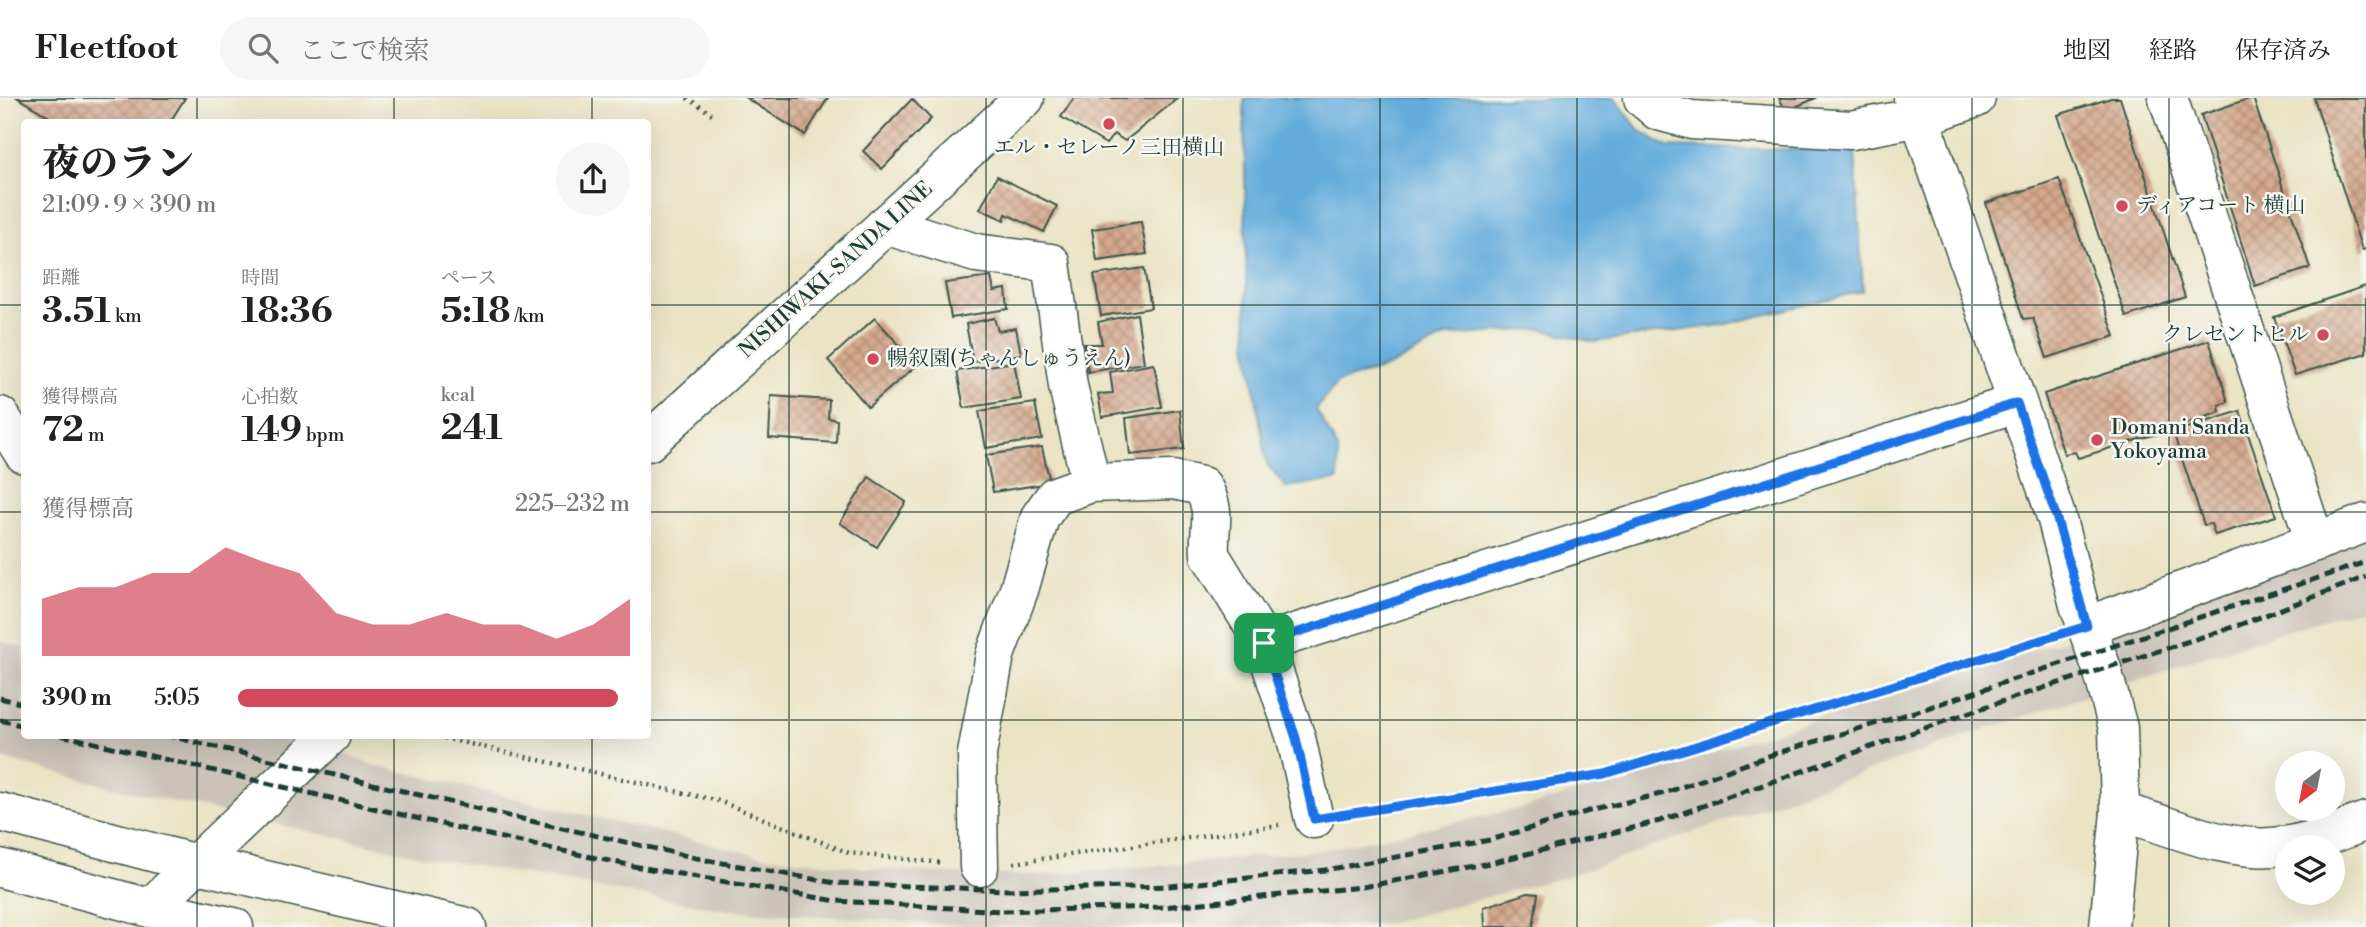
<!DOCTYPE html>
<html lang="ja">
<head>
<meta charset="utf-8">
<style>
	:root { --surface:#fff; --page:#f6f6f6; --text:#222; --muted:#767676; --line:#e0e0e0; --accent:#d1495b }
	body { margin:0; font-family:"Libre Bodoni","Noto Serif JP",serif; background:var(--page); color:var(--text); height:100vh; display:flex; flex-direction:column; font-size:26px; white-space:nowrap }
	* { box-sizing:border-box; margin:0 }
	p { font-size:23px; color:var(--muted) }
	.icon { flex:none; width:38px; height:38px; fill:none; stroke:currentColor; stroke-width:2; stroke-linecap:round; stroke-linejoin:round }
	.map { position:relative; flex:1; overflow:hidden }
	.panel { position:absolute; left:21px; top:21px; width:630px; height:620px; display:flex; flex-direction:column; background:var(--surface); border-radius:7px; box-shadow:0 7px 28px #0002 }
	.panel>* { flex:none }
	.needle { width:46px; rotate:212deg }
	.tools { position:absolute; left:2275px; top:653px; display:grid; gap:14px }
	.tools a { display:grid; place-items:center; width:70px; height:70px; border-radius:50%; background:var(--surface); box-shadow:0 7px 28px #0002; font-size:35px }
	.pin { position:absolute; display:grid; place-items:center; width:60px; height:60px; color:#fff; margin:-30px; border-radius:14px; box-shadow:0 4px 10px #0006 }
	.round { display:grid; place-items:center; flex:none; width:74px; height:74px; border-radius:37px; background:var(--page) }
	.headline { display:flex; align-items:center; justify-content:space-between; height:119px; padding:0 21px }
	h1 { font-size:38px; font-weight:800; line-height:52px }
	.figures { display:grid; grid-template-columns:repeat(3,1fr); gap:10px; height:119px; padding:7px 21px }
	.figures div { display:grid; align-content:center }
	.figures b { font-size:35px; font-weight:800 }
	.figures small { font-size:19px; font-weight:400 }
	.figures p { font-size:19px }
	.chart { height:196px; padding:14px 21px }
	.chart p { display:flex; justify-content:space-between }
	.chart svg { width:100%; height:126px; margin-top:7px; fill:var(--accent); opacity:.7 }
	ul { padding:0 21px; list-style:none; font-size:23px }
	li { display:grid; grid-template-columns:112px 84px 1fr; align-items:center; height:52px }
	li i { height:18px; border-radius:9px; background:var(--accent) }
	header { display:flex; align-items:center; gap:42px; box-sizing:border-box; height:98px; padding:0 35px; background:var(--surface); border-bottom:2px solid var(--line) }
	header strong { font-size:33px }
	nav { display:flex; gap:38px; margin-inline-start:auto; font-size:24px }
	.search { width:490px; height:63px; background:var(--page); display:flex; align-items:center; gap:18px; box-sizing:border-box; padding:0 24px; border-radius:38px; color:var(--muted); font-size:26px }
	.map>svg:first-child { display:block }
	.industrial { fill:#cbc3b8 }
	.water { fill:#63acdb; stroke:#417488; stroke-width:2 }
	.building { fill:url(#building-cross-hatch) }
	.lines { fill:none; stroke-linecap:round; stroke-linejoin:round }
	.minor-casing { stroke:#3d564a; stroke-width:41 }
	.major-casing { stroke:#3d564a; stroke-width:41 }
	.path { stroke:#3d564a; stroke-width:4.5; stroke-dasharray:2 5; stroke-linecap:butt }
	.minor { stroke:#fff; stroke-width:38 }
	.major { stroke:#fff; stroke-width:38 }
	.rail { stroke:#1f3d34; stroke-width:5; stroke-dasharray:10 5; stroke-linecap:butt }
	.route-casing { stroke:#fff; stroke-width:14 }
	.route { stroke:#1a73e8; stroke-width:9 }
	.grid { fill:none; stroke:#1f3d34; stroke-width:2; stroke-opacity:0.55 }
	.poi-dot { fill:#d1495b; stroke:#f6f6f2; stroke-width:2.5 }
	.labels { text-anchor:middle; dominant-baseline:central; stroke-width:5; stroke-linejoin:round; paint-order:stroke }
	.poi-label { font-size:21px; fill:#1f3d34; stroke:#f6f6f2; text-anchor:start }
	.street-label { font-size:21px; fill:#1f3d34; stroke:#f6f6f2 }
</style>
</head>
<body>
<header>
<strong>Fleetfoot</strong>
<div class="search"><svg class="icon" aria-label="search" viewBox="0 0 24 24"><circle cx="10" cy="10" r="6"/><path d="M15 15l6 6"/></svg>ここで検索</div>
<nav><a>地図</a><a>経路</a><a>保存済み</a></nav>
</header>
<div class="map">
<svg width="2366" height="829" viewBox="0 0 2366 829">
	<defs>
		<pattern id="building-cross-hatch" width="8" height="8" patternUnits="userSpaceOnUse" patternTransform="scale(1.75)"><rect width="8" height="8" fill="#d5a98d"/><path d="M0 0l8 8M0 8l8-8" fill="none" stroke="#ac8b74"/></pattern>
	</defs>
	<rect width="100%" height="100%" fill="#f6f6f2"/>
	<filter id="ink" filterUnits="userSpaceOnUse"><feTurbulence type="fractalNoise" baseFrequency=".0143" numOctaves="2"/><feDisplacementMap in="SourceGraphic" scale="14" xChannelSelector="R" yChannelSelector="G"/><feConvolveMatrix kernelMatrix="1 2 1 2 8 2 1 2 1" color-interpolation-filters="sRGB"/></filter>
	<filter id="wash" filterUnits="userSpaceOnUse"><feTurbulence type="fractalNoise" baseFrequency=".00686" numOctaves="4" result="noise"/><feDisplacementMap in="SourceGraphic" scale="28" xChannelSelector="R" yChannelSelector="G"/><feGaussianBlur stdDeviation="1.57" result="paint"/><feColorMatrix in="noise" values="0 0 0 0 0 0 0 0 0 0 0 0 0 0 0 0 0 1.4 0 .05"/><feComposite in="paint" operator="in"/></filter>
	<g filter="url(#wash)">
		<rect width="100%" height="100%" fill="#eae4c4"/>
		<polygon class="industrial" points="2366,440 2366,509 2275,536 1986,631 1575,776 1389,825 1324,829 990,829 727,812 426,759 135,695 0,660 0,543 24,550 24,637 301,637 373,667 762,758 865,770 954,776 1042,777 1192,765 1322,752 1523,710 1649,674 2073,540"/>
		<polygon class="water" points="1244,0 1615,0 1639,32 1668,49 1855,53 1863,193 1722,227 1594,244 1541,231 1446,238 1390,268 1338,284 1316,311 1338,351 1338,382 1286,389 1267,366 1247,245"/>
		<g id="blocks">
			<g class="building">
				<polygon points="18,0 185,0 170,24 58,24"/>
				<polygon points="746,0 828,0 805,37"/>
				<polygon points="1074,0 1178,0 1125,43 1114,36 1106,46 1061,19"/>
				<polygon points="1779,0 1816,0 1786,13"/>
				<polygon points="2111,0 2120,0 2185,199 2126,219 2058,17"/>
				<polygon points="2251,0 2253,0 2310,170 2255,188 2201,17"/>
				<polygon points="2314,0 2366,0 2366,151 2362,152"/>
				<polygon points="912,1 931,21 882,71 863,53"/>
				<polygon points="997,78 1057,108 1044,134 1006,116 1004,122 980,111"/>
				<polygon points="2059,81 2115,238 2047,260 2033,220 2023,221 1986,105"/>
				<polygon points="1141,124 1147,156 1097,163 1092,131"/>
				<polygon points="1144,170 1151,210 1101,218 1094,177"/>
				<polygon points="991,179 994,193 1006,191 1008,211 951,220 945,185"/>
				<polygon points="2366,188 2366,255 2295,277 2274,219"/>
				<polygon points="1137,216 1144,265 1088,274 1084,246 1102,246 1098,224"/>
				<polygon points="875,220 917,267 868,309 828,262"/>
				<polygon points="994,220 998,233 1016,230 1021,256 973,264 966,226"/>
				<polygon points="2209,242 2228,304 2219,307 2220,314 2183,327 2184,331 2240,313 2276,418 2215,437 2211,426 2204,427 2172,331 2078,360 2075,354 2064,356 2044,296"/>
				<polygon points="1014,264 1021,301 964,310 957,273"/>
				<polygon points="1154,266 1162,309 1102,319 1098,296 1113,295 1110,274"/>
				<polygon points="771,298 829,302 828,320 837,322 836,345 769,340"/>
				<polygon points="1035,305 1042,341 986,350 979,313"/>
				<polygon points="1180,312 1184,351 1130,357 1126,320"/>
				<polygon points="1042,349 1050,385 993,394 986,357"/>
				<polygon points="869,379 906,404 877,449 840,425"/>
				<polygon points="1528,795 1538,796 1533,829 1485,829 1484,809"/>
			</g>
		</g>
	</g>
	<g filter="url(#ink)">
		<use href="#blocks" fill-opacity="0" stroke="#3d564a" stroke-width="2"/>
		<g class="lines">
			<g class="minor-casing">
				<g id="minor">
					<polyline points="1643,0 1658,13 1692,22 1851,32 1920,19 1976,0"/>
					<polyline points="1913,0 2056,418 2079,507 2102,571 2118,630 2120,714 2109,829"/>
					<polyline points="2168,0 2315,444"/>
					<polyline points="885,127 976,155 1051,165 1068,288 1091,385"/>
					<polyline points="0,318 24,356"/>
					<polyline points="2087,528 2366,425"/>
					<path d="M 2120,714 C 2168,726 2222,753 2272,749 C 2305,747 2335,735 2366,723"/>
					<polyline points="1314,721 1296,640 1264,545 2017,305"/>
					<path d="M 979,769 L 977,656 L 995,557 L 1019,492 L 1040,419 L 1055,398 L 1091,385 L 1173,382 L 1202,388 C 1218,415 1208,428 1210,457 L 1264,545"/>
				</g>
			</g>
			<g class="major-casing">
				<g id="major">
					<polyline points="648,344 1025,0"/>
					<polyline points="0,714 197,766 467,829"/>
					<polyline points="0,770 150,810 234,829"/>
					<polyline points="150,810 331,637"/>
				</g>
			</g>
			<g class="path">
				<polyline points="687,0 712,16"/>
				<polyline points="430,637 719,703 849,755 943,765"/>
				<polyline points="1350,716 1605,675 2052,539"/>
				<polyline points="1014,765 1279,727"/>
			</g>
			<use href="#minor" class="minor"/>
			<use href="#major" class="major"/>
			<g class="rail">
				<polyline points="0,600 24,606"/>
				<polyline points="0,622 24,628"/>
				<polyline points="61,637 493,738 633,768 837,803 1002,813 1162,809 1362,789 1490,765 1660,723 1988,608 2239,527 2366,479"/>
				<polyline points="165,637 526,722 706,762 835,785 1007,792 1170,788 1325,772 1490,742 1589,713 1665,695 1774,656 1921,612 2366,464"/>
			</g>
		</g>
	</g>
	<g class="lines" filter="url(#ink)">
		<g class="route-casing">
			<polygon id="route" points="2017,305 2056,418 2087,528 1605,676 1314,721 1296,640 1264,545"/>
		</g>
		<use href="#route" class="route"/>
	</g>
	<path class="grid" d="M 197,0 L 197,24M 394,0 L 394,24M 592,0 L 592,24M 789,0 L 789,829M 986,0 L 986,829M 1183,0 L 1183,829M 1380,0 L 1380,829M 1577,0 L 1577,829M 1774,0 L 1774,829M 1972,0 L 1972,829M 2169,0 L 2169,829M 0,207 L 24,207M 648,207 L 2366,207M 0,414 L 24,414M 648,414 L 2366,414M 0,622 L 24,622M 648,622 L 2366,622M 197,637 L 197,829M 394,637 L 394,829M 592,637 L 592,829"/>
	<g class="poi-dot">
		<circle cx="1109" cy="26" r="7"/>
		<circle cx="2122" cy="108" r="7"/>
		<circle cx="2323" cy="237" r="7"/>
		<circle cx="873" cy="261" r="7"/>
		<circle cx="2097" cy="342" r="7"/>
	</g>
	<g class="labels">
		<g class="poi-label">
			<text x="1109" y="50" text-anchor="middle">エル・セレーノ三田横山</text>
			<text x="2136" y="108">ディアコート 横山</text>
			<text x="2309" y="237" text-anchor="end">クレセントヒル</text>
			<text x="887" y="261">暢叙園(ちゃんしゅうえん)</text>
			<text x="2111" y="330">Domani Sanda<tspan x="2111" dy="24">Yokoyama</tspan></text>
		</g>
		<g class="street-label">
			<text transform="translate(836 172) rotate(-42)">NISHIWAKI-SANDA LINE</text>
		</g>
	</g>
</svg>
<div class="tools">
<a><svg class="needle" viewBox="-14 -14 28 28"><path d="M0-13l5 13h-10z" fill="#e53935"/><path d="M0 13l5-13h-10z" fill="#767676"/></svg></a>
<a><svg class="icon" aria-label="layers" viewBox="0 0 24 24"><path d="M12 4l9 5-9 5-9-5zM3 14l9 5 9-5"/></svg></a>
</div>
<div class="pin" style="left:1264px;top:545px;background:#1e9e55"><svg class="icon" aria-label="arrive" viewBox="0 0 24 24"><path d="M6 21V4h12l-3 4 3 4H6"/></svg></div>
<section class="panel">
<div class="headline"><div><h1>夜のラン</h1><p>21:09 · 9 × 390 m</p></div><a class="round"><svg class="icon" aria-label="share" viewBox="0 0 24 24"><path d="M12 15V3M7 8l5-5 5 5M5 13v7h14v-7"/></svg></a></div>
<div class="figures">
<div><p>距離</p><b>3.51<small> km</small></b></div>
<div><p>時間</p><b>18:36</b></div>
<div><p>ペース</p><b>5:18<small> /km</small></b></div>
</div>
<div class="figures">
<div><p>獲得標高</p><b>72<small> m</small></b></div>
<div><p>心拍数</p><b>149<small> bpm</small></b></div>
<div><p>kcal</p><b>241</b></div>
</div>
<div class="chart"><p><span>獲得標高</span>225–232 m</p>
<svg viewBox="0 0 160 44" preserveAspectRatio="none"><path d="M0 44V24L10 20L20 20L30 15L40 15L50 6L60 11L70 15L80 29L90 33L100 33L110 29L120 33L130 33L140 38L150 33L160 24V44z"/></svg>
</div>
<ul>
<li><b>390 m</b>5:05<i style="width:97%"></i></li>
</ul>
</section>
</div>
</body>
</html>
